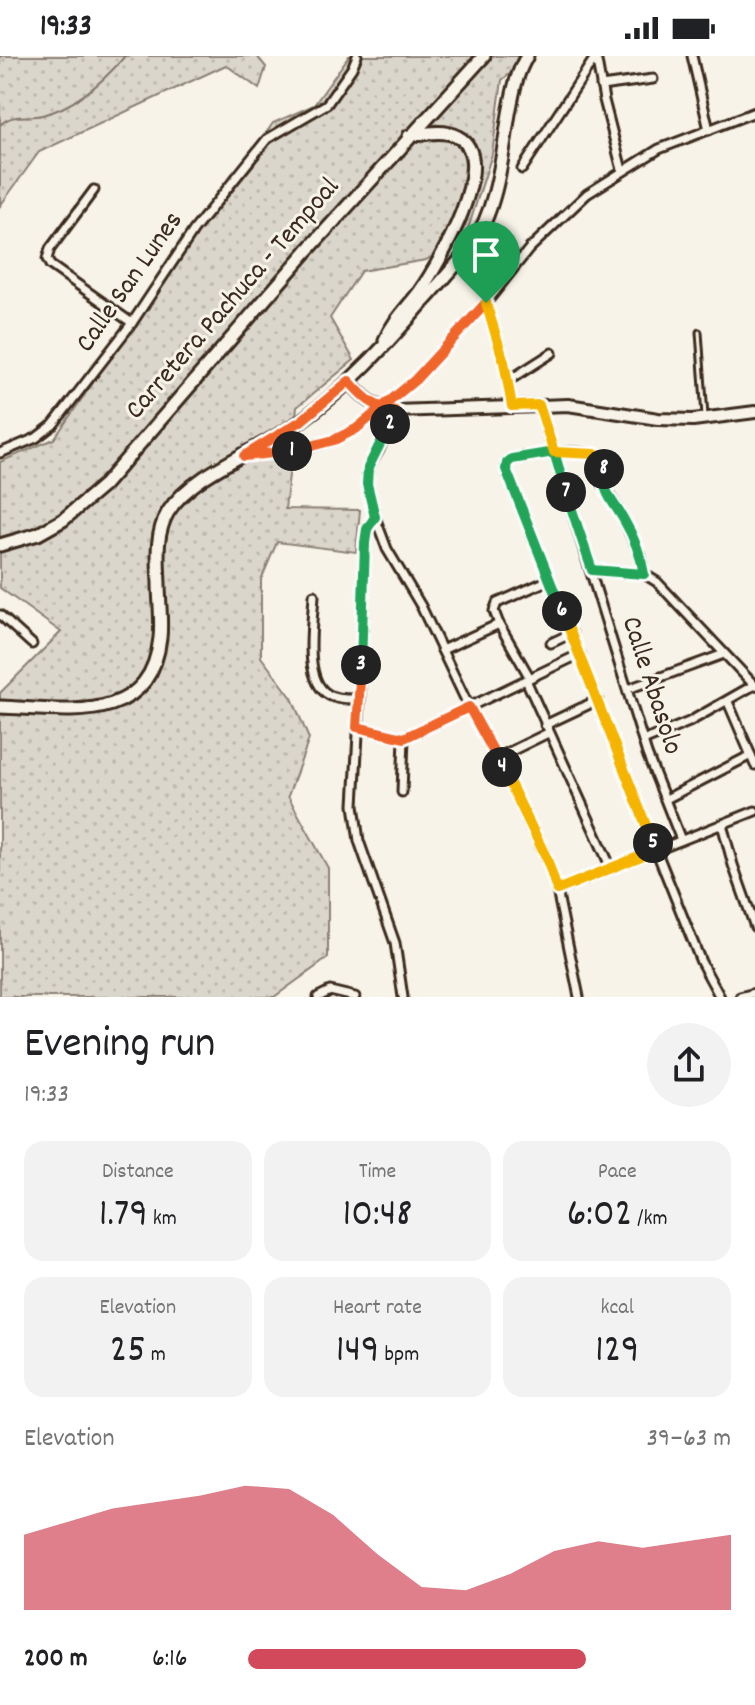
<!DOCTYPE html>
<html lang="en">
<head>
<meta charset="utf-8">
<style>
	:root { --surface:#fff; --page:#f2f2f2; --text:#202124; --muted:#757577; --accent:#d1495b }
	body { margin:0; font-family:Dekko,sans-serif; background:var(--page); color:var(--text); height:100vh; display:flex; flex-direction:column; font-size:30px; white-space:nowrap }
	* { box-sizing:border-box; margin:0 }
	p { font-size:26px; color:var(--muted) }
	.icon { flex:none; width:44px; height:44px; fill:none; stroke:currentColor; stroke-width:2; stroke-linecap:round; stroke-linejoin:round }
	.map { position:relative; height:941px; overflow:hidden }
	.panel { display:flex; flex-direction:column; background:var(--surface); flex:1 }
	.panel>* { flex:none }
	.pin { position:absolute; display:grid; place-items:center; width:68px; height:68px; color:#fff; margin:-82px -34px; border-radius:50% 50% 50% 0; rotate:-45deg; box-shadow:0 0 8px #0007 }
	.pin .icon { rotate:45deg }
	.km { position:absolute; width:40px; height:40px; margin:-20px; border-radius:50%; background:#222; color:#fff; font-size:22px; line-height:40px; text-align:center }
	.round { display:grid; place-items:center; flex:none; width:84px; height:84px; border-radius:42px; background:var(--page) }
	.head { display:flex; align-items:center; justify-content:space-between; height:136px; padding:0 24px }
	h1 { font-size:44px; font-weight:600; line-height:60px }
	.figures { display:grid; grid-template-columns:repeat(3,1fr); gap:12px; height:136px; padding:8px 24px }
	.figures div { display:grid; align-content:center; border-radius:20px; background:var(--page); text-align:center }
	.figures b { font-size:40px; font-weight:600 }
	.figures small { font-size:22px; font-weight:400 }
	.figures p { font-size:22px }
	.chart { height:224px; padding:16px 24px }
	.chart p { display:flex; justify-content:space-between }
	.chart svg { width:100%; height:144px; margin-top:8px; fill:var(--accent); opacity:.7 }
	ul { padding:0 24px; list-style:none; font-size:26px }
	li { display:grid; grid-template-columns:128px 96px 1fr; align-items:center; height:60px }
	li i { height:20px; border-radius:10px; background:var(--accent) }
	.status { display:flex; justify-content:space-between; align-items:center; height:56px; padding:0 40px; background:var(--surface); direction:ltr }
	.status svg { height:22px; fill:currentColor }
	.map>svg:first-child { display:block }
	.grass { fill:url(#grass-dots); stroke:#8b8074; stroke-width:2 }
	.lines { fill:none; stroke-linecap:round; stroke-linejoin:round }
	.stream { stroke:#84786c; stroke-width:2 }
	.lane-casing { stroke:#3b2a1e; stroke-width:9 }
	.street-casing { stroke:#3b2a1e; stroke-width:13 }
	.secondary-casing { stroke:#3b2a1e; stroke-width:16 }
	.primary-casing { stroke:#3b2a1e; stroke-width:17 }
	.lane { stroke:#f7f3e8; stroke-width:3 }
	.street { stroke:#f7f3e8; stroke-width:7 }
	.secondary { stroke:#f7f3e8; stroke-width:10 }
	.primary { stroke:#f7f3e8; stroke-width:11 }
	.split-1-casing { stroke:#fff; stroke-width:16 }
	.split-2-casing { stroke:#fff; stroke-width:16 }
	.split-3-casing { stroke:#fff; stroke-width:16 }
	.split-4-casing { stroke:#fff; stroke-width:16 }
	.split-5-casing { stroke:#fff; stroke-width:16 }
	.split-6-casing { stroke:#fff; stroke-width:16 }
	.split-7-casing { stroke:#fff; stroke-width:16 }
	.split-8-casing { stroke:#fff; stroke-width:16 }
	.split-9-casing { stroke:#fff; stroke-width:16 }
	.split-1 { stroke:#f0652b; stroke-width:10 }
	.split-2 { stroke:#f0652b; stroke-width:10 }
	.split-3 { stroke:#22a559; stroke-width:10 }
	.split-4 { stroke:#f0652b; stroke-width:10 }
	.split-5 { stroke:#f5b400; stroke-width:10 }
	.split-6 { stroke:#f5b400; stroke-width:10 }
	.split-7 { stroke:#22a559; stroke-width:10 }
	.split-8 { stroke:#22a559; stroke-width:10 }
	.split-9 { stroke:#f5b400; stroke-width:10 }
	.labels { text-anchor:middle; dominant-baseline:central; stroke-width:6; stroke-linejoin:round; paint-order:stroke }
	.street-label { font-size:28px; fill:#3b2a1e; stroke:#f7f3e8 }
</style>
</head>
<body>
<div class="status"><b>19:33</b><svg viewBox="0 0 49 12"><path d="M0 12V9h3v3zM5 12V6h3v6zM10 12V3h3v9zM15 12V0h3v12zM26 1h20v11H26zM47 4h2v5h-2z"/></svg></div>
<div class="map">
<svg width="755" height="941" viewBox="0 0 755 941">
	<defs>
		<pattern id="grass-dots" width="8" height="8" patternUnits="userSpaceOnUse" patternTransform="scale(2)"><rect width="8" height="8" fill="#dbd6cb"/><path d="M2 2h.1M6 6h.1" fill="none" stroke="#bdb8ae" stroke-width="1.8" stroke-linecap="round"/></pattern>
	</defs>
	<rect width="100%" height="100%" fill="#f7f3e8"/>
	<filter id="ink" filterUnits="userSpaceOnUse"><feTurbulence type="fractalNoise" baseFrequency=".0125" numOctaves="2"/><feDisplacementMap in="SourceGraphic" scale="16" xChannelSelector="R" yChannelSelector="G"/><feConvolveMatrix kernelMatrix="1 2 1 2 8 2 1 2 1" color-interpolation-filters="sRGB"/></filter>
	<g filter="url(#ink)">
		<g class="grass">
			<polygon points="0,0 257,0 266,11 259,33 226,9 39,96 0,150"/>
			<polygon points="349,0 532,0 502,24 492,98 466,179 426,204 361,215 330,262 354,304 297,351 285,453 360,454 356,496 277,486 261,524 261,601 292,642 309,683 288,740 328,812 328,902 274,941 0,941 0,637 61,576 0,532 0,406 54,383 273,67 314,49"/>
		</g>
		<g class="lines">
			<path class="stream" d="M 0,69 C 13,56 27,63 42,59 C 76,51 103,26 125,0"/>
			<g class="lane-casing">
				<polyline id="lane" points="699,276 705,360"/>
			</g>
			<g class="street-casing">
				<g id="street">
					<polyline points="596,0 604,44 622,114"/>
					<polyline points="692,0 709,74"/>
					<polyline points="601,30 653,23"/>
					<polyline points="522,113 596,0"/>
					<polyline points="94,134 50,193 47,203 50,209 132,267"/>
					<polyline points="486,247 504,306 512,350"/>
					<polyline points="508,325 552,297"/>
					<polyline points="539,349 647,698 681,784"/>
					<polyline points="395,355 379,394 368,412 367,428 375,461 387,493 421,550 469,651 497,702 547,803 557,834 579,941"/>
					<polyline points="0,397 36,382 53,369 132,267 194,174 267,83 327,48 352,12 357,0"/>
					<polyline points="245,400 297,395 334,384 356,373 415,324 486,247 529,193 587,138 659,93 755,56"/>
					<polyline points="375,461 367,473 365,487 360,643 354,749 359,785 395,887 403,941"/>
					<polyline points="592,514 644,518 657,526 755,630"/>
					<path d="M 644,518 L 641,501 L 624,464 L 603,428 L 602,403 C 579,389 537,399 512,403 L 507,407 L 506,413 L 656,794 L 701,906 L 720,941"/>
					<path d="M 314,539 C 313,565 302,625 329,639 C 338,644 351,643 360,643"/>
					<polyline points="0,559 32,588"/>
					<polyline points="551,587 572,577"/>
					<polyline points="442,594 499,568"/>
					<polyline points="530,622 499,568 494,555 497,547 549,524"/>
					<polyline points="526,624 611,812"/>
					<polyline points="628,633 724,598"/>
					<polyline points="728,646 755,709"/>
					<polyline points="545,669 598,644"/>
					<polyline points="357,671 404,682 580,598"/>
					<polyline points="643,685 689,666 754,629"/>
					<polyline points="497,702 548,677"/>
					<polyline points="402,736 404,682"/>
					<polyline points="666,743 751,699"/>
					<polyline points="722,768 733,809 755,871"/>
					<polyline points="557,834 755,755"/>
					<polyline points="318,941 330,935 355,941"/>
					<polyline points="740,941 755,937"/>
				</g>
			</g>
			<g class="secondary-casing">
				<path id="secondary" d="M 349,325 C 363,341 373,351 395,355 L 568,349 L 658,363 L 693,364 L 755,356"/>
			</g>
			<g class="primary-casing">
				<g id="primary">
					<path d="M 385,284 C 393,265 408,251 420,235 C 439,208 500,103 458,81 C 444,73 424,78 409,80"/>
					<polyline points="0,489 38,478 63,464 104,429 307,195 484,0"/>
					<path d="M 0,651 C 65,653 150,672 160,582 C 162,565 159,545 159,527 C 158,504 155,478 168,456 C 193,416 263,393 302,364 C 348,331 386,289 423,246 C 439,228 456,210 471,190 C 497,154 502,101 509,58 C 513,37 516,18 527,0"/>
				</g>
			</g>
			<use href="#lane" class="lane"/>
			<use href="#street" class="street"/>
			<use href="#secondary" class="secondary"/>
			<use href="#primary" class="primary"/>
		</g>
	</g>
	<g class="lines" filter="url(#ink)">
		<g class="split-1-casing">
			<polyline id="split-1" points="292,395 334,384 356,373 415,324 486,247"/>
		</g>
		<g class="split-2-casing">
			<path id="split-2" d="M 292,395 L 244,400 L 301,365 L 349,325 C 363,341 373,351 395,355 L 390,368"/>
		</g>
		<g class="split-3-casing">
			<polyline id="split-3" points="361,609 365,487 367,473 375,461 367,428 368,412 390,368"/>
		</g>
		<g class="split-4-casing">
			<polyline id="split-4" points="361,609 357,671 404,682 469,651 502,711"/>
		</g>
		<g class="split-5-casing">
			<polyline id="split-5" points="502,711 547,803 557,834 656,794 653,787"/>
		</g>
		<g class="split-6-casing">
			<polyline id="split-6" points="562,555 653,787"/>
		</g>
		<g class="split-7-casing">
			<polyline id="split-7" points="562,555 506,413 507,407 512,403 554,396 566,436"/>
		</g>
		<g class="split-8-casing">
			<path id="split-8" d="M 566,436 L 592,514 L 644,518 C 641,499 634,481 624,464 C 612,443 603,439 604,413"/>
		</g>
		<g class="split-9-casing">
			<polyline id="split-9" points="486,247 504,306 512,350 539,349 554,396 595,398 602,403 604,413"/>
		</g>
		<use href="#split-1" class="split-1"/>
		<use href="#split-2" class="split-2"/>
		<use href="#split-3" class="split-3"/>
		<use href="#split-4" class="split-4"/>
		<use href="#split-5" class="split-5"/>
		<use href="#split-6" class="split-6"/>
		<use href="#split-7" class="split-7"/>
		<use href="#split-8" class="split-8"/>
		<use href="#split-9" class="split-9"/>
	</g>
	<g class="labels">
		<g class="street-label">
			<text transform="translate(131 227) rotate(-55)">Calle San Lunes</text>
			<text transform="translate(234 244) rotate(-49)">Carretera Pachuca - Tempoal</text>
			<text transform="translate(650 630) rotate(72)">Calle Abasolo</text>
		</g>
	</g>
</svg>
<div class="pin" style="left:486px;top:247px;background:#1e9e55"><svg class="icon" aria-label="arrive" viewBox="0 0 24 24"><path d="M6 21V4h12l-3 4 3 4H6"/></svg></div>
<b class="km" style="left:292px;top:395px">1</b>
<b class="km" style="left:390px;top:368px">2</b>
<b class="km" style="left:361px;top:609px">3</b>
<b class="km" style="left:502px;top:711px">4</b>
<b class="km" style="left:653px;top:787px">5</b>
<b class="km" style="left:562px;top:555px">6</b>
<b class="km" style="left:566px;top:436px">7</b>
<b class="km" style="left:604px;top:413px">8</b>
</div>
<section class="panel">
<div class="head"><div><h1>Evening run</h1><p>19:33</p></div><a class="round"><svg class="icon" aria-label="share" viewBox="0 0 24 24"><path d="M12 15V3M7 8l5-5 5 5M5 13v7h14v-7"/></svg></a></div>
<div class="figures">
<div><p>Distance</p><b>1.79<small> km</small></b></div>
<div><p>Time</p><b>10:48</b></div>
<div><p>Pace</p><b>6:02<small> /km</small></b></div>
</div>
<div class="figures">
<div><p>Elevation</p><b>25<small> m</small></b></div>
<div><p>Heart rate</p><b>149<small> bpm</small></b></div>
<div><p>kcal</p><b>129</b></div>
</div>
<div class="chart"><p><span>Elevation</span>39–63 m</p>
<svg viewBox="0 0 160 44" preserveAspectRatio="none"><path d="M0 44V21L10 17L20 13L30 11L40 9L50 6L60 7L70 15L80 27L90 37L100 38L110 33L120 26L130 23L140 25L150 23L160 21V44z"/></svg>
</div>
<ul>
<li><b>200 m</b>6:16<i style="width:70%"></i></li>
</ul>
</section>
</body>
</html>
